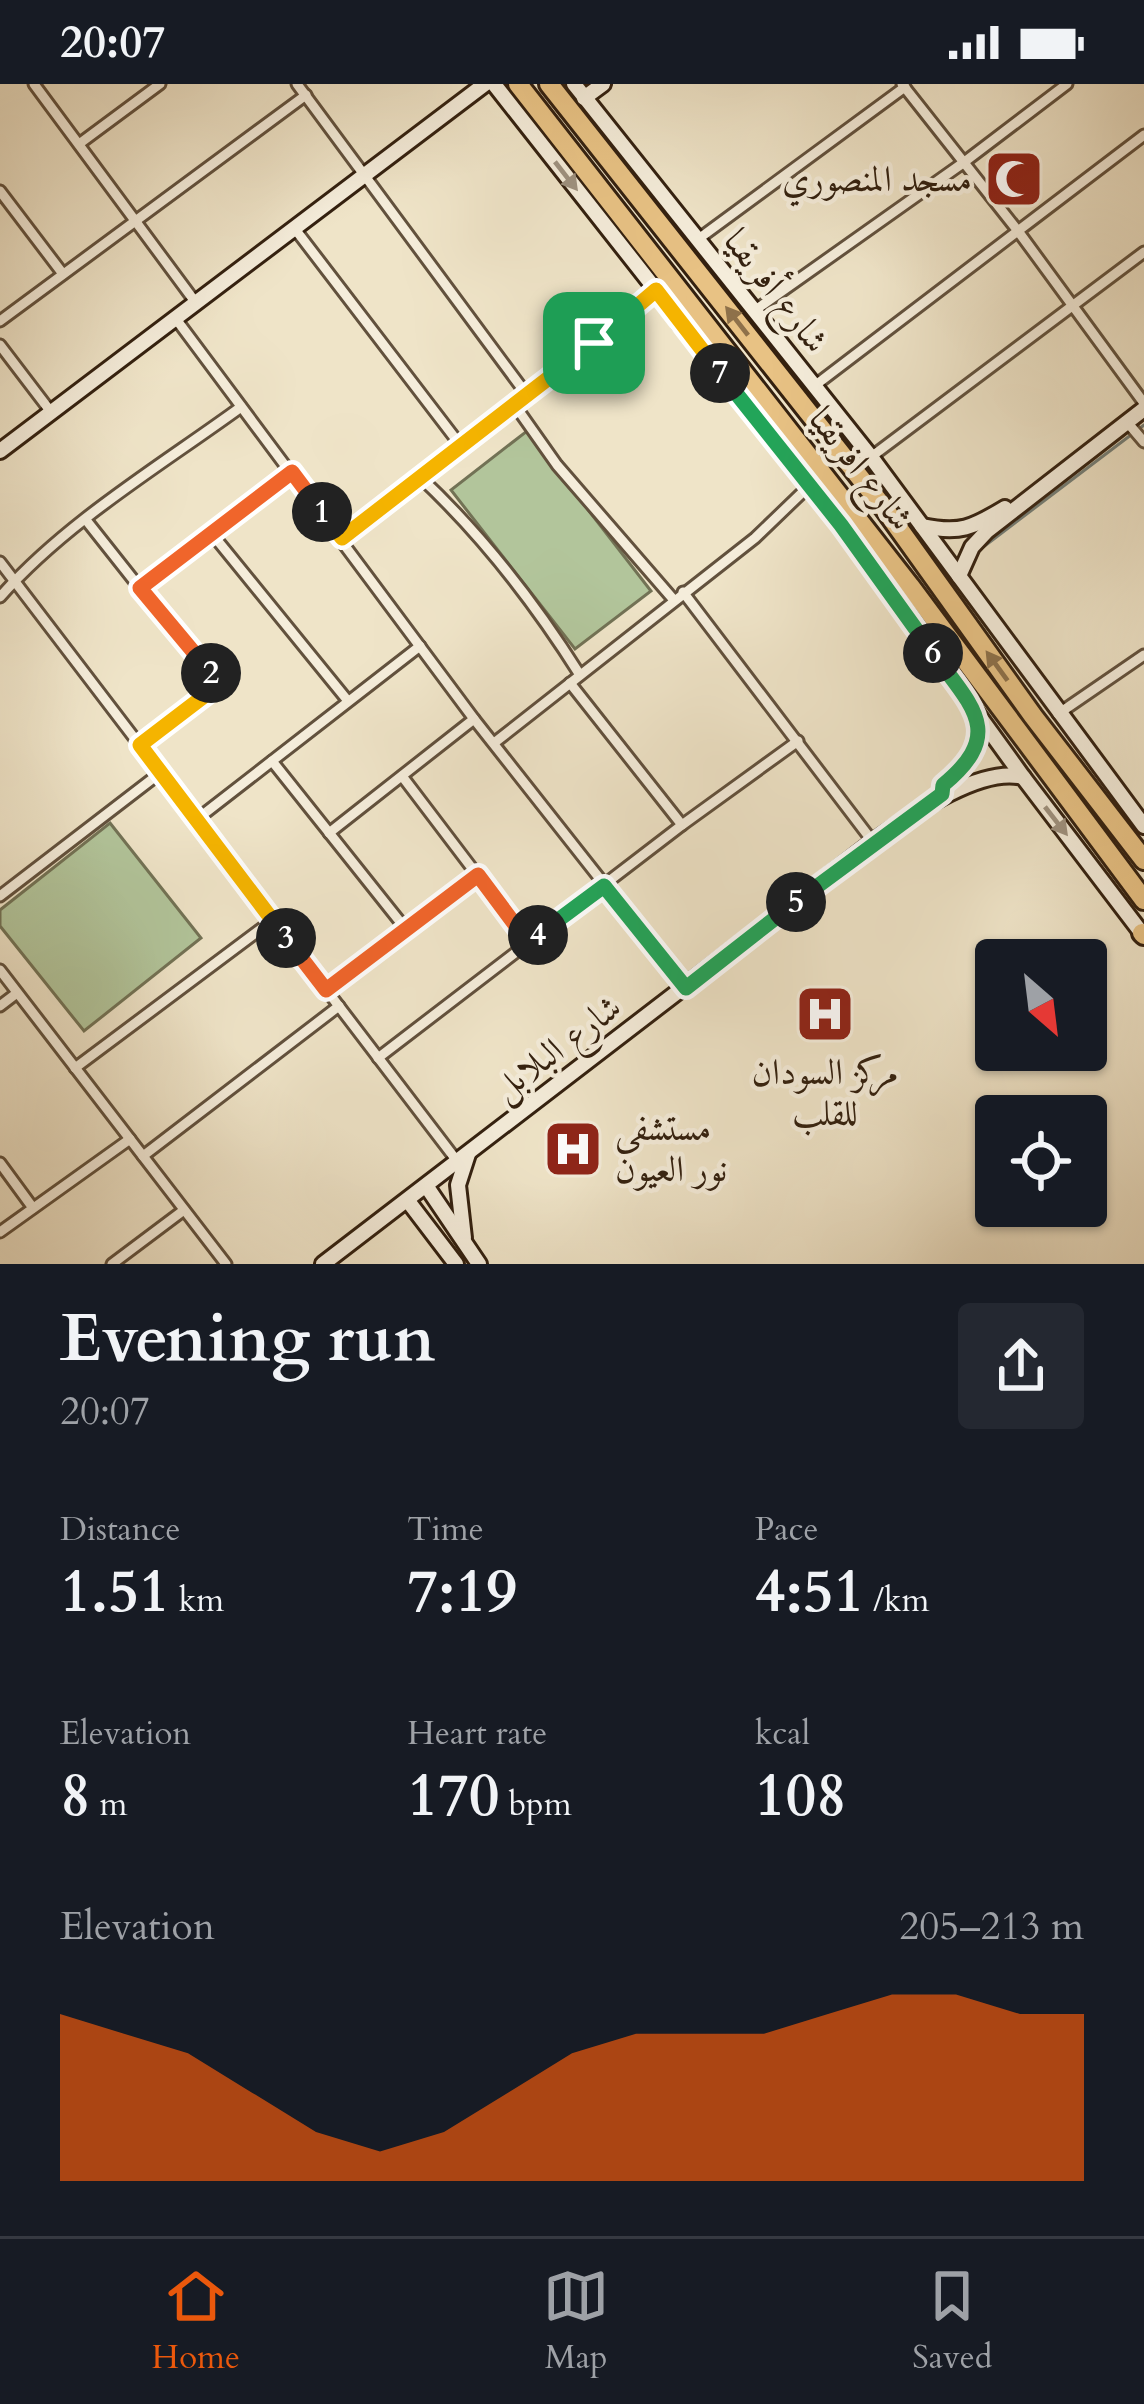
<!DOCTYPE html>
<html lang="en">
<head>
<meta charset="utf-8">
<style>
	:root { --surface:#171b24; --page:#242831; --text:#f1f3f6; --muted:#9ea1a6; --line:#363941; --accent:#ea580c }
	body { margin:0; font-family:Cardo,Amiri,serif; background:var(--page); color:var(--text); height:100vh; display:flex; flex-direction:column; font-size:45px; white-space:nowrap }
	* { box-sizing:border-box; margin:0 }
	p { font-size:39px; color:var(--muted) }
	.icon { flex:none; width:66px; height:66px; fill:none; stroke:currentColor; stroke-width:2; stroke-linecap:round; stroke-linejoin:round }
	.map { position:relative; height:1180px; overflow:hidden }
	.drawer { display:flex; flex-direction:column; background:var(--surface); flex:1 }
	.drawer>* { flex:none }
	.needle { width:78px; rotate:152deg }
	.buttons { position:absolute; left:975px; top:855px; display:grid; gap:24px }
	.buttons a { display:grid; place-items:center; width:132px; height:132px; border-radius:12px; background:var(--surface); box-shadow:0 3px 9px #0004; font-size:60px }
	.pin { position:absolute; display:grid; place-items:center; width:102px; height:102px; color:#fff; margin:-51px; border-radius:24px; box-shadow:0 6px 18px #0006 }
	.km { position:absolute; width:60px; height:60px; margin:-30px; border-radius:50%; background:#222; color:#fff; font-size:33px; line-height:60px; text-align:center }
	.round { display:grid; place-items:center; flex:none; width:126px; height:126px; border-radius:12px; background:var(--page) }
	.summary { display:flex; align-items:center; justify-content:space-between; height:204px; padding:0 60px }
	h1 { font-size:66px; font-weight:700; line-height:90px }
	.figures { display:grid; grid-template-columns:repeat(3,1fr); gap:18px; height:204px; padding:12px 60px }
	.figures div { display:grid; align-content:center }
	.figures b { font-size:60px; font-weight:700 }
	.figures small { font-size:33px; font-weight:400 }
	.figures p { font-size:33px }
	.chart { height:336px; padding:24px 60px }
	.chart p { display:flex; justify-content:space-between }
	.chart svg { width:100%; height:216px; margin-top:12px; fill:var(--accent); opacity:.7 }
	.status { display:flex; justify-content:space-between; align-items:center; height:84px; padding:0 60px; background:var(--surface); direction:ltr }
	.status svg { height:33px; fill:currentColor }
	.dock { display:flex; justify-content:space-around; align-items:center; height:168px; border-top:3px solid var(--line); background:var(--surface); font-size:33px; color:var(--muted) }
	.dock a { display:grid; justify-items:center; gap:6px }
	.dock .active { color:var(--accent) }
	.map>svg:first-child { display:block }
	.green { fill:#b2c59b; stroke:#727255; stroke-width:3 }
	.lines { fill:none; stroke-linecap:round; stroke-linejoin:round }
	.stream { stroke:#737e78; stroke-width:3 }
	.street-casing { stroke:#62513d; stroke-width:15 }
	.secondary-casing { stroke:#33200f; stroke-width:20 }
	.highway-casing { stroke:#33200f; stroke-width:24 }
	.street { stroke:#f5eddb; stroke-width:9 }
	.secondary { stroke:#f5eddb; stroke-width:14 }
	.highway { stroke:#e8c284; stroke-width:18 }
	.oneway { fill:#9e917f }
	.oneway2 { fill:#8e714a }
	.split-1-casing { stroke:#fff; stroke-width:24 }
	.split-2-casing { stroke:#fff; stroke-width:24 }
	.split-3-casing { stroke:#fff; stroke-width:24 }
	.split-4-casing { stroke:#fff; stroke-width:24 }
	.split-5-casing { stroke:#fff; stroke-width:24 }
	.split-6-casing { stroke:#fff; stroke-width:24 }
	.split-7-casing { stroke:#fff; stroke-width:24 }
	.split-8-casing { stroke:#fff; stroke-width:24 }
	.split-1 { stroke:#f5b400; stroke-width:15 }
	.split-2 { stroke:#f0652b; stroke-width:15 }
	.split-3 { stroke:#f5b400; stroke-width:15 }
	.split-4 { stroke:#f0652b; stroke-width:15 }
	.split-5 { stroke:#22a559; stroke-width:15 }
	.split-6 { stroke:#22a559; stroke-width:15 }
	.split-7 { stroke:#22a559; stroke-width:15 }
	.split-8 { stroke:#f5b400; stroke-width:15 }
	.labels { text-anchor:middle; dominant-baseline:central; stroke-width:9; stroke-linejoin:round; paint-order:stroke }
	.poi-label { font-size:36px; fill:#33200f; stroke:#f5eddb; text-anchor:end }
	.street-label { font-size:36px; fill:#33200f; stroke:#f5eddb }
</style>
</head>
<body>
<div class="status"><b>20:07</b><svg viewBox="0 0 49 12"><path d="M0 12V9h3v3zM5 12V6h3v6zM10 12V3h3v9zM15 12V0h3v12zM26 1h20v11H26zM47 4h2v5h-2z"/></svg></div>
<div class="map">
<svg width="1144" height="1180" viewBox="0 0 1144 1180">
	<rect width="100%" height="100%" fill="#efe4c8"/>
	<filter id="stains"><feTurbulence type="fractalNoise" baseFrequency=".00167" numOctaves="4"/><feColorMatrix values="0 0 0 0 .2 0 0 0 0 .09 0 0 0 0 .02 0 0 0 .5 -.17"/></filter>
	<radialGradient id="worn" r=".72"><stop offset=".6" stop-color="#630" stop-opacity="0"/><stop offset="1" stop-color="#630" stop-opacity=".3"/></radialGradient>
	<g class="green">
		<polygon points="527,347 651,507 575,565 451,406"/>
		<polygon points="110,739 201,854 84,947 0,842 0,826"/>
	</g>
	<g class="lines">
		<polyline class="stream" points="978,467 1144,341"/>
		<g class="street-casing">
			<g id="street">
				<polyline points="34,0 196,219"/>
				<polyline points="297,0 527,311"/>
				<polyline points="902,0 1018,147 1144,319"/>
				<polyline points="79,60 160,0"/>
				<polyline points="0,107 63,190"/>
				<polyline points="295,145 461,362"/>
				<polyline points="697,156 905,3"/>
				<polyline points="754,227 963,79 1067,0"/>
				<polyline points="176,235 474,635 686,904"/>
				<polyline points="0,237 306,11"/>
				<polyline points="0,261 51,328"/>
				<polyline points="813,303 1144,51"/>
				<polyline points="514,320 557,381 673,515"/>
				<polyline points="1127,338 1144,358"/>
				<polyline points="871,373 1144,168"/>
				<path d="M 420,393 C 483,452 534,518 580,591"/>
				<polyline points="86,436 215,599 139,661"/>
				<polyline points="213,451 348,617"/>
				<polyline points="342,454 594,259 656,206"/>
				<polyline points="0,478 457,1077"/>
				<polyline points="140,504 292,389"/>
				<polyline points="683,508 873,758"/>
				<path d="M 0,513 C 66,438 160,382 241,323"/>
				<polyline points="570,599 682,741"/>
				<polyline points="1058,630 1144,571"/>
				<polyline points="494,659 755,454 809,402"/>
				<polyline points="272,677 405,844"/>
				<polyline points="402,692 528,858"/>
				<polyline points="196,736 420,562"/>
				<polyline points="329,749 474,635"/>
				<polyline points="0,812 160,689"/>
				<polyline points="0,886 226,1180"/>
				<polyline points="326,906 478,791"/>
				<polyline points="0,922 17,909"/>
				<polyline points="378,974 682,741 798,657"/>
				<polyline points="75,984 273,836"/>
				<polyline points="143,1072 339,922"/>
				<polyline points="0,1079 33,1124"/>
				<polyline points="0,1148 130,1055"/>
				<polyline points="112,1180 184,1126"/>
			</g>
		</g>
		<g class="secondary-casing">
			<g id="secondary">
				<polyline points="494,0 841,441 1023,693 1144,852"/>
				<polyline points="574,0 871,373 1144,742"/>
				<polyline points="584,14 603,0"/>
				<polyline points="0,367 485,0"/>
				<path d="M 922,442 C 960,450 972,444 1005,424"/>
				<polyline points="959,492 972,463 987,447 1144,325"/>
				<path d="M 942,710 L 943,701 C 968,681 984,664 975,629"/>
				<polyline points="427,1103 479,1180"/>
				<polyline points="408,1117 456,1180"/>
				<polyline points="464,1154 458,1101 468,1070"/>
				<path d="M 323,1180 L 873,758 C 909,733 978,682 1023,693"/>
			</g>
		</g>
		<g class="highway-casing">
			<g id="highway">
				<polyline points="518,0 910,502 1144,816"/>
				<polyline points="549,0 884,424 1033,632 1144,776"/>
				<polyline points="676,204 681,238"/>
				<polyline points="1142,849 1144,851"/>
			</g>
		</g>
		<use href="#street" class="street"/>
		<use href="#secondary" class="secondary"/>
		<use href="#highway" class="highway"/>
	</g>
	<defs><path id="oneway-solid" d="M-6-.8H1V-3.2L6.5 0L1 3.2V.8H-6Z" transform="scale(3)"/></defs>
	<g class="oneway">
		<use href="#oneway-solid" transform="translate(566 92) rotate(52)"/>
		<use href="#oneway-solid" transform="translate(1056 737) rotate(52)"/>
	</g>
	<g class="oneway2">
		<use href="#oneway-solid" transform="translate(737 237) rotate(-128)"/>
		<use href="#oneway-solid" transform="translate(997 582) rotate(-126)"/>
	</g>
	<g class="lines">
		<g class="split-1-casing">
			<polyline id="split-1" points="322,428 342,454 594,259"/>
		</g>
		<g class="split-2-casing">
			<polyline id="split-2" points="211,589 140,504 292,388 322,428"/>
		</g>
		<g class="split-3-casing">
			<polyline id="split-3" points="211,589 215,599 212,606 140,661 286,854"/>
		</g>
		<g class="split-4-casing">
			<polyline id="split-4" points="286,854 326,906 478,791 528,858 538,851"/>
		</g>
		<g class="split-5-casing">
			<polyline id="split-5" points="538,851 604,802 686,904 796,818"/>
		</g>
		<g class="split-6-casing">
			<path id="split-6" d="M 796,818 L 942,710 L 943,701 C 1006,649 972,623 933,569"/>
		</g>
		<g class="split-7-casing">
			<polyline id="split-7" points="720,289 841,441 933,569"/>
		</g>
		<g class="split-8-casing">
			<polyline id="split-8" points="594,259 656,206 720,289"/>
		</g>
		<use href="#split-1" class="split-1"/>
		<use href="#split-2" class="split-2"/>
		<use href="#split-3" class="split-3"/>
		<use href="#split-4" class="split-4"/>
		<use href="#split-5" class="split-5"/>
		<use href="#split-6" class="split-6"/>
		<use href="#split-7" class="split-7"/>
		<use href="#split-8" class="split-8"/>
	</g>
	<defs>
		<g id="mosque-square" transform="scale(3)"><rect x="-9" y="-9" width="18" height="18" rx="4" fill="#8f2418" stroke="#f5eddb"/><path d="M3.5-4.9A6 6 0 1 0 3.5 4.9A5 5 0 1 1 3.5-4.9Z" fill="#fff"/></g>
		<g id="hospital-square" transform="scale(3)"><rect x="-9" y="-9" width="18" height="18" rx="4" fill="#8f2418" stroke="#f5eddb"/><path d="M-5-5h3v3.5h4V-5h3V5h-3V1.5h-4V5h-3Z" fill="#fff"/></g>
	</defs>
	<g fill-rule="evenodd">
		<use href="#mosque-square" x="1014" y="95"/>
		<use href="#hospital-square" x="825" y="930"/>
		<use href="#hospital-square" x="573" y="1065"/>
	</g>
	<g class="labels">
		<g class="poi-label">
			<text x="972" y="95">مسجد المنصوري</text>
			<text x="825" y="988" text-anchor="middle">مركز السودان<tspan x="825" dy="41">للقلب</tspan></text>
			<text x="615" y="1044" text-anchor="start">مستشفى<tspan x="615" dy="41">نور العيون</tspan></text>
		</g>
		<g class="street-label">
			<text transform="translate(776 207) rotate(52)">شارع أفريقيا</text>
			<text transform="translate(861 385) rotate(52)">شارع افريقيا</text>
			<text transform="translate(557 964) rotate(-37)">شارع البلابل</text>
		</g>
	</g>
	<rect width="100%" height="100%" filter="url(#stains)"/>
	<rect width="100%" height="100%" fill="url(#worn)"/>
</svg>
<div class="buttons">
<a><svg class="needle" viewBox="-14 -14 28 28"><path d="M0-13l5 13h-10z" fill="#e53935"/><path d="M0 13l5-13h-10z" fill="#9ea1a6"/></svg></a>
<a><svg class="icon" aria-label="locate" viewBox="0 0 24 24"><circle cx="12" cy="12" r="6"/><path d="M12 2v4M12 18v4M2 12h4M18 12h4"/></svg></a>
</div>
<div class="pin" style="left:594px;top:259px;background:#1e9e55"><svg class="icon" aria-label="arrive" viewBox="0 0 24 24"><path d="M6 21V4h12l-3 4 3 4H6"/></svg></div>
<b class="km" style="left:322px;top:428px">1</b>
<b class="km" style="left:211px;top:589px">2</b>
<b class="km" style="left:286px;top:854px">3</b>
<b class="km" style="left:538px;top:851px">4</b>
<b class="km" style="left:796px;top:818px">5</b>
<b class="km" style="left:933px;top:569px">6</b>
<b class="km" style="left:720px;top:289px">7</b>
</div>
<section class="drawer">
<div class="summary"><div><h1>Evening run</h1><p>20:07</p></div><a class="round"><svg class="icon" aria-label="share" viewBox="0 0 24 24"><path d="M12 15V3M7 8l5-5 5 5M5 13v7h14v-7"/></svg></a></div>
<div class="figures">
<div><p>Distance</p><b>1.51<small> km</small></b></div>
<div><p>Time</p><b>7:19</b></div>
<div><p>Pace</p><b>4:51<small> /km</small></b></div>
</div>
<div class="figures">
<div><p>Elevation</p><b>8<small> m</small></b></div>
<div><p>Heart rate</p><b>170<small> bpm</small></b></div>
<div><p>kcal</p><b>108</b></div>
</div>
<div class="chart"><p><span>Elevation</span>205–213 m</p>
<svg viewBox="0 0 160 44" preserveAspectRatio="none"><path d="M0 44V10L10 14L20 18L30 26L40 34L50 38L60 34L70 26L80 18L90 14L100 14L110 14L120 10L130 6L140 6L150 10L160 10V44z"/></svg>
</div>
</section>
<nav class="dock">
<a class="active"><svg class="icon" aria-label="home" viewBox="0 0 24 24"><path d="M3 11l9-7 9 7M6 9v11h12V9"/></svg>Home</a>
<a><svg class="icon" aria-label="map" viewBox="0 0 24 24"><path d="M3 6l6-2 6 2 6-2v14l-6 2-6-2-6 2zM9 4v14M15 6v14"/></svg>Map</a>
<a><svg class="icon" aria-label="saved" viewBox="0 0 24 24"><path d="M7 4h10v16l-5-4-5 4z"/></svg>Saved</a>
</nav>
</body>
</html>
